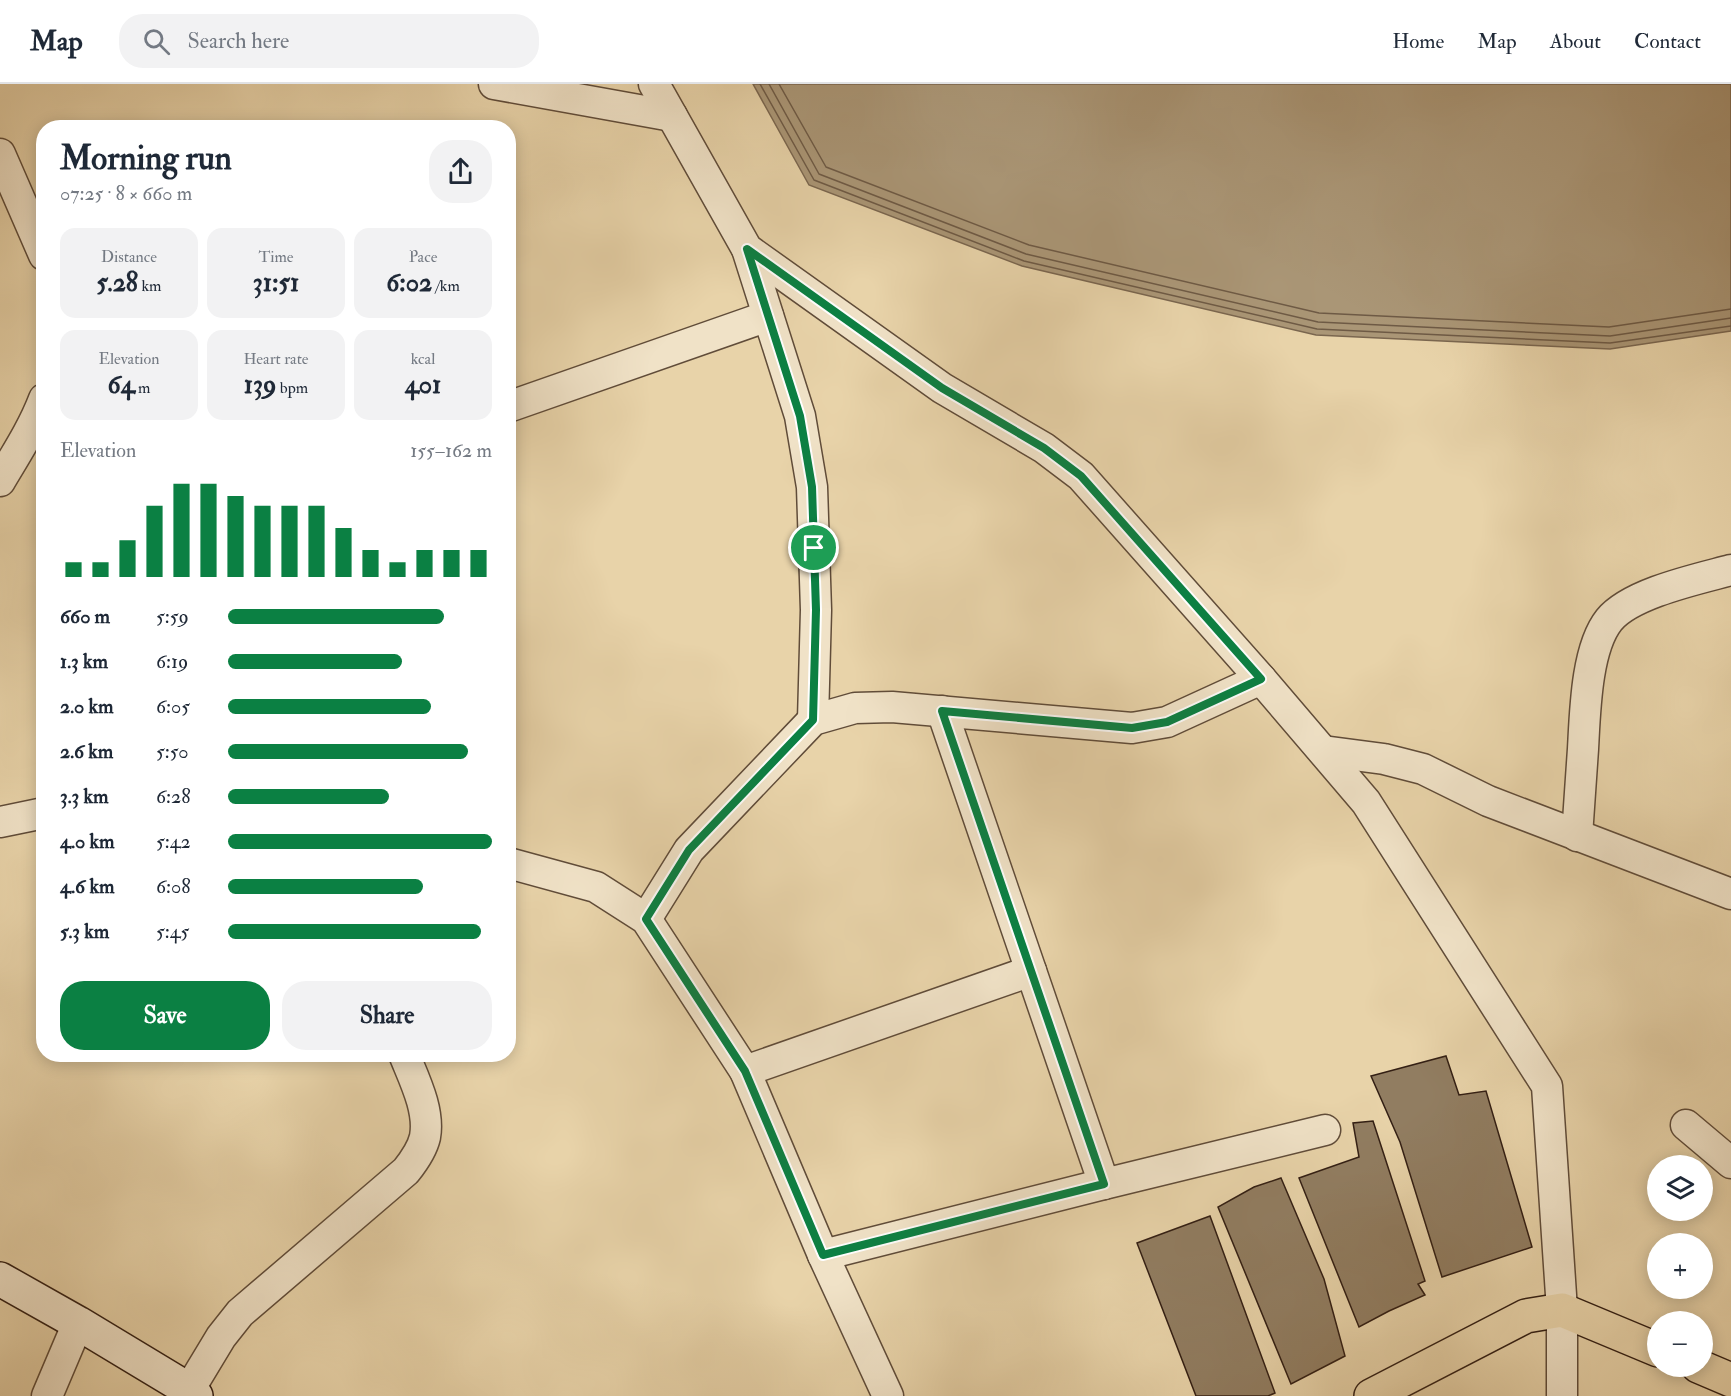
<!DOCTYPE html>
<html lang="en">
<head>
<meta charset="utf-8">
<style>
	:root { --surface:#fff; --page:#f2f2f3; --text:#1f2937; --muted:#747a83; --line:#e0e1e3; --accent:#0b8043 }
	body { margin:0; font-family:"IM FELL Double Pica",serif; background:var(--page); color:var(--text); height:100vh; display:flex; flex-direction:column; font-size:22px; white-space:nowrap }
	* { box-sizing:border-box; margin:0 }
	p { font-size:20px; color:var(--muted) }
	.icon { flex:none; width:33px; height:33px; fill:none; stroke:currentColor; stroke-width:2; stroke-linecap:round; stroke-linejoin:round }
	.map { position:relative; flex:1; overflow:hidden }
	.sheet { position:absolute; left:36px; top:36px; width:480px; height:942px; display:flex; flex-direction:column; background:var(--surface); border-radius:24px; box-shadow:0 3px 15px #0003 }
	.sheet>* { flex:none }
	.controls { position:absolute; left:1647px; top:1071px; display:grid; gap:12px }
	.controls a { display:grid; place-items:center; width:66px; height:66px; border-radius:50%; background:var(--surface); box-shadow:0 3px 15px #0003; font-size:30px }
	.pin { position:absolute; display:grid; place-items:center; width:51px; height:51px; color:#fff; margin:-26px; border:3px solid #fff; border-radius:50%; box-shadow:0 2px 6px #0007 }
	.round { display:grid; place-items:center; flex:none; width:63px; height:63px; border-radius:24px; background:var(--page) }
	.head { display:flex; align-items:center; justify-content:space-between; height:102px; padding:0 24px }
	h1 { font-size:33px; font-weight:800; line-height:45px }
	.metrics { display:grid; grid-template-columns:repeat(3,1fr); gap:9px; height:102px; padding:6px 24px }
	.metrics div { display:grid; align-content:center; border-radius:15px; background:var(--page); text-align:center }
	.metrics b { font-size:26px; font-weight:800 }
	.metrics small { font-size:16px; font-weight:400 }
	.metrics p { font-size:16px }
	.chart { height:168px; padding:12px 24px }
	.chart p { display:flex; justify-content:space-between }
	.chart svg { width:100%; height:108px; margin-top:6px; stroke:var(--accent); stroke-width:6 }
	.cta { display:flex; gap:12px; margin-top:auto; padding:12px 24px }
	.cta a { flex:1; height:69px; border-radius:24px; background:var(--accent); color:#fff; font-size:24px; font-weight:800; line-height:69px; text-align:center }
	.cta a+a { background:var(--page); color:var(--text) }
	ul { padding:0 24px; list-style:none; font-size:20px }
	li { display:grid; grid-template-columns:96px 72px 1fr; align-items:center; height:45px }
	li i { height:15px; border-radius:8px; background:var(--accent) }
	header { display:flex; align-items:center; gap:36px; box-sizing:border-box; height:84px; padding:0 30px; background:var(--surface); border-bottom:2px solid var(--line) }
	header strong { font-size:28px }
	nav { display:flex; gap:33px; margin-inline-start:auto; font-size:21px }
	.search { width:420px; height:54px; background:var(--page); display:flex; align-items:center; gap:15px; box-sizing:border-box; padding:0 21px; border-radius:24px; color:var(--muted); font-size:22px }
	.map>svg:first-child { display:block }
	.water { fill:#aa9676; stroke:#7a664f; stroke-width:1.5 }
	.lines { fill:none; stroke-linecap:round; stroke-linejoin:round }
	.shore { stroke:#6e5a45; stroke-width:1.5 }
	.building { fill:#917d61; stroke:#331f14; stroke-width:1.5 }
	.street-casing { stroke:#604c39; stroke-width:33 }
	.secondary-casing { stroke:#331f14; stroke-width:36 }
	.primary-casing { stroke:#331f14; stroke-width:36 }
	.street { stroke:#f0e2c7; stroke-width:30 }
	.secondary { stroke:#f0e2c7; stroke-width:33 }
	.primary { stroke:#e8d3a9; stroke-width:33 }
	.route-casing { stroke:#fff; stroke-width:12 }
	.route { stroke:#0b8043; stroke-width:8 }
</style>
</head>
<body>
<header>
<strong>Map</strong>
<div class="search"><svg class="icon" aria-label="search" viewBox="0 0 24 24"><circle cx="10" cy="10" r="6"/><path d="M15 15l6 6"/></svg>Search here</div>
<nav><a>Home</a><a>Map</a><a>About</a><a>Contact</a></nav>
</header>
<div class="map">
<svg width="1731" height="1312" viewBox="0 0 1731 1312">
	<rect width="100%" height="100%" fill="#e8d3a9"/>
	<filter id="stains"><feTurbulence type="fractalNoise" baseFrequency=".00333" numOctaves="4"/><feColorMatrix values="0 0 0 0 .2 0 0 0 0 .09 0 0 0 0 .02 0 0 0 .5 -.17"/></filter>
	<radialGradient id="worn" r=".72"><stop offset=".6" stop-color="#630" stop-opacity="0"/><stop offset="1" stop-color="#630" stop-opacity=".3"/></radialGradient>
	<polygon class="water" points="753,0 1731,0 1731,247 1610,265 1316,251 1022,182 809,101"/>
	<g class="lines">
		<g class="shore">
			<polyline points="760,0 814,96 1024,177 1317,245 1610,259 1731,242"/>
			<polyline points="769,0 819,90 1026,170 1318,238 1610,252 1731,234"/>
			<polyline points="779,0 826,83 1029,161 1319,229 1609,243 1731,225"/>
		</g>
	</g>
	<g class="building">
		<polygon points="1446,972 1459,1011 1486,1007 1532,1163 1442,1193 1400,1058 1371,992"/>
		<polygon points="1373,1037 1425,1197 1418,1200 1425,1211 1389,1227 1359,1243 1299,1094 1359,1073 1353,1039"/>
		<polygon points="1281,1094 1324,1195 1345,1272 1291,1300 1218,1123 1254,1103"/>
		<polygon points="1210,1132 1275,1309 1268,1312 1196,1312 1137,1159"/>
	</g>
	<g class="lines">
		<g class="street-casing">
			<g id="street">
				<polyline points="494,0 672,32"/>
				<polyline points="654,0 747,165 942,304 1044,364 1081,392 1261,595 1366,718 1547,1002 1562,1226 1562,1312"/>
				<polyline points="0,70 44,171"/>
				<polyline points="747,165 800,332 812,403 816,526 813,636"/>
				<polyline points="508,323 768,232"/>
				<path d="M 0,397 C 16,370 33,344 44,315"/>
				<polyline points="942,627 1104,1100"/>
				<polyline points="1323,667 1384,675 1423,685 1488,717 1731,810"/>
				<polyline points="0,738 44,729"/>
				<path d="M 1577,752 C 1579,723 1581,694 1583,665 C 1585,629 1586,565 1609,536 C 1631,509 1698,495 1731,486"/>
				<polyline points="508,779 596,803 646,835 745,987 823,1171 888,1312"/>
				<polyline points="646,835 689,766 813,636 855,624 892,623 1132,644 1167,638 1261,595"/>
				<polyline points="745,987 1031,887"/>
				<polyline points="1686,1041 1731,1079"/>
				<polyline points="823,1171 1104,1100 1325,1046"/>
				<path d="M 189,1306 L 221,1253 L 240,1229 L 406,1087 C 414,1077 422,1066 425,1053 C 430,1026 414,995 404,970"/>
				<polyline points="47,1312 78,1239"/>
			</g>
		</g>
		<g class="secondary-casing">
			<polyline id="secondary" points="0,1195 78,1239 189,1306 196,1312"/>
		</g>
		<g class="primary-casing">
			<g id="primary">
				<polyline points="1698,1282 1731,1296"/>
				<polyline points="1371,1312 1526,1232 1562,1226 1658,1266"/>
			</g>
		</g>
		<use href="#street" class="street"/>
		<use href="#secondary" class="secondary"/>
		<use href="#primary" class="primary"/>
	</g>
	<g class="lines">
		<g class="route-casing">
			<polygon id="route" points="747,165 942,304 1044,364 1081,392 1261,595 1167,638 1132,644 942,627 1104,1100 823,1171 745,987 646,835 689,766 813,636 816,526 812,403 800,332"/>
		</g>
		<use href="#route" class="route"/>
	</g>
	<rect width="100%" height="100%" filter="url(#stains)"/>
	<rect width="100%" height="100%" fill="url(#worn)"/>
</svg>
<div class="controls">
<a><svg class="icon" aria-label="layers" viewBox="0 0 24 24"><path d="M12 4l9 5-9 5-9-5zM3 14l9 5 9-5"/></svg></a>
<a>+</a>
<a>−</a>
</div>
<div class="pin" style="left:814px;top:464px;background:#1e9e55"><svg class="icon" aria-label="arrive" viewBox="0 0 24 24"><path d="M6 21V4h12l-3 4 3 4H6"/></svg></div>
<section class="sheet">
<div class="head"><div><h1>Morning run</h1><p>07:25 · 8 × 660 m</p></div><a class="round"><svg class="icon" aria-label="share" viewBox="0 0 24 24"><path d="M12 15V3M7 8l5-5 5 5M5 13v7h14v-7"/></svg></a></div>
<div class="metrics">
<div><p>Distance</p><b>5.28<small> km</small></b></div>
<div><p>Time</p><b>31:51</b></div>
<div><p>Pace</p><b>6:02<small> /km</small></b></div>
</div>
<div class="metrics">
<div><p>Elevation</p><b>64<small> m</small></b></div>
<div><p>Heart rate</p><b>139<small> bpm</small></b></div>
<div><p>kcal</p><b>401</b></div>
</div>
<div class="chart"><p><span>Elevation</span>155–162 m</p>
<svg viewBox="0 0 160 44" preserveAspectRatio="none"><path d="M5 44V38M15 44V38M25 44V29M35 44V15M45 44V6M55 44V6M65 44V11M75 44V15M85 44V15M95 44V15M105 44V24M115 44V33M125 44V38M135 44V33M145 44V33M155 44V33"/></svg>
</div>
<ul>
<li><b>660 m</b>5:59<i style="width:82%"></i></li>
<li><b>1.3 km</b>6:19<i style="width:66%"></i></li>
<li><b>2.0 km</b>6:05<i style="width:77%"></i></li>
<li><b>2.6 km</b>5:50<i style="width:91%"></i></li>
<li><b>3.3 km</b>6:28<i style="width:61%"></i></li>
<li><b>4.0 km</b>5:42<i style="width:100%"></i></li>
<li><b>4.6 km</b>6:08<i style="width:74%"></i></li>
<li><b>5.3 km</b>5:45<i style="width:96%"></i></li>
</ul>
<div class="cta"><a>Save</a><a>Share</a></div>
</section>
</div>
</body>
</html>
